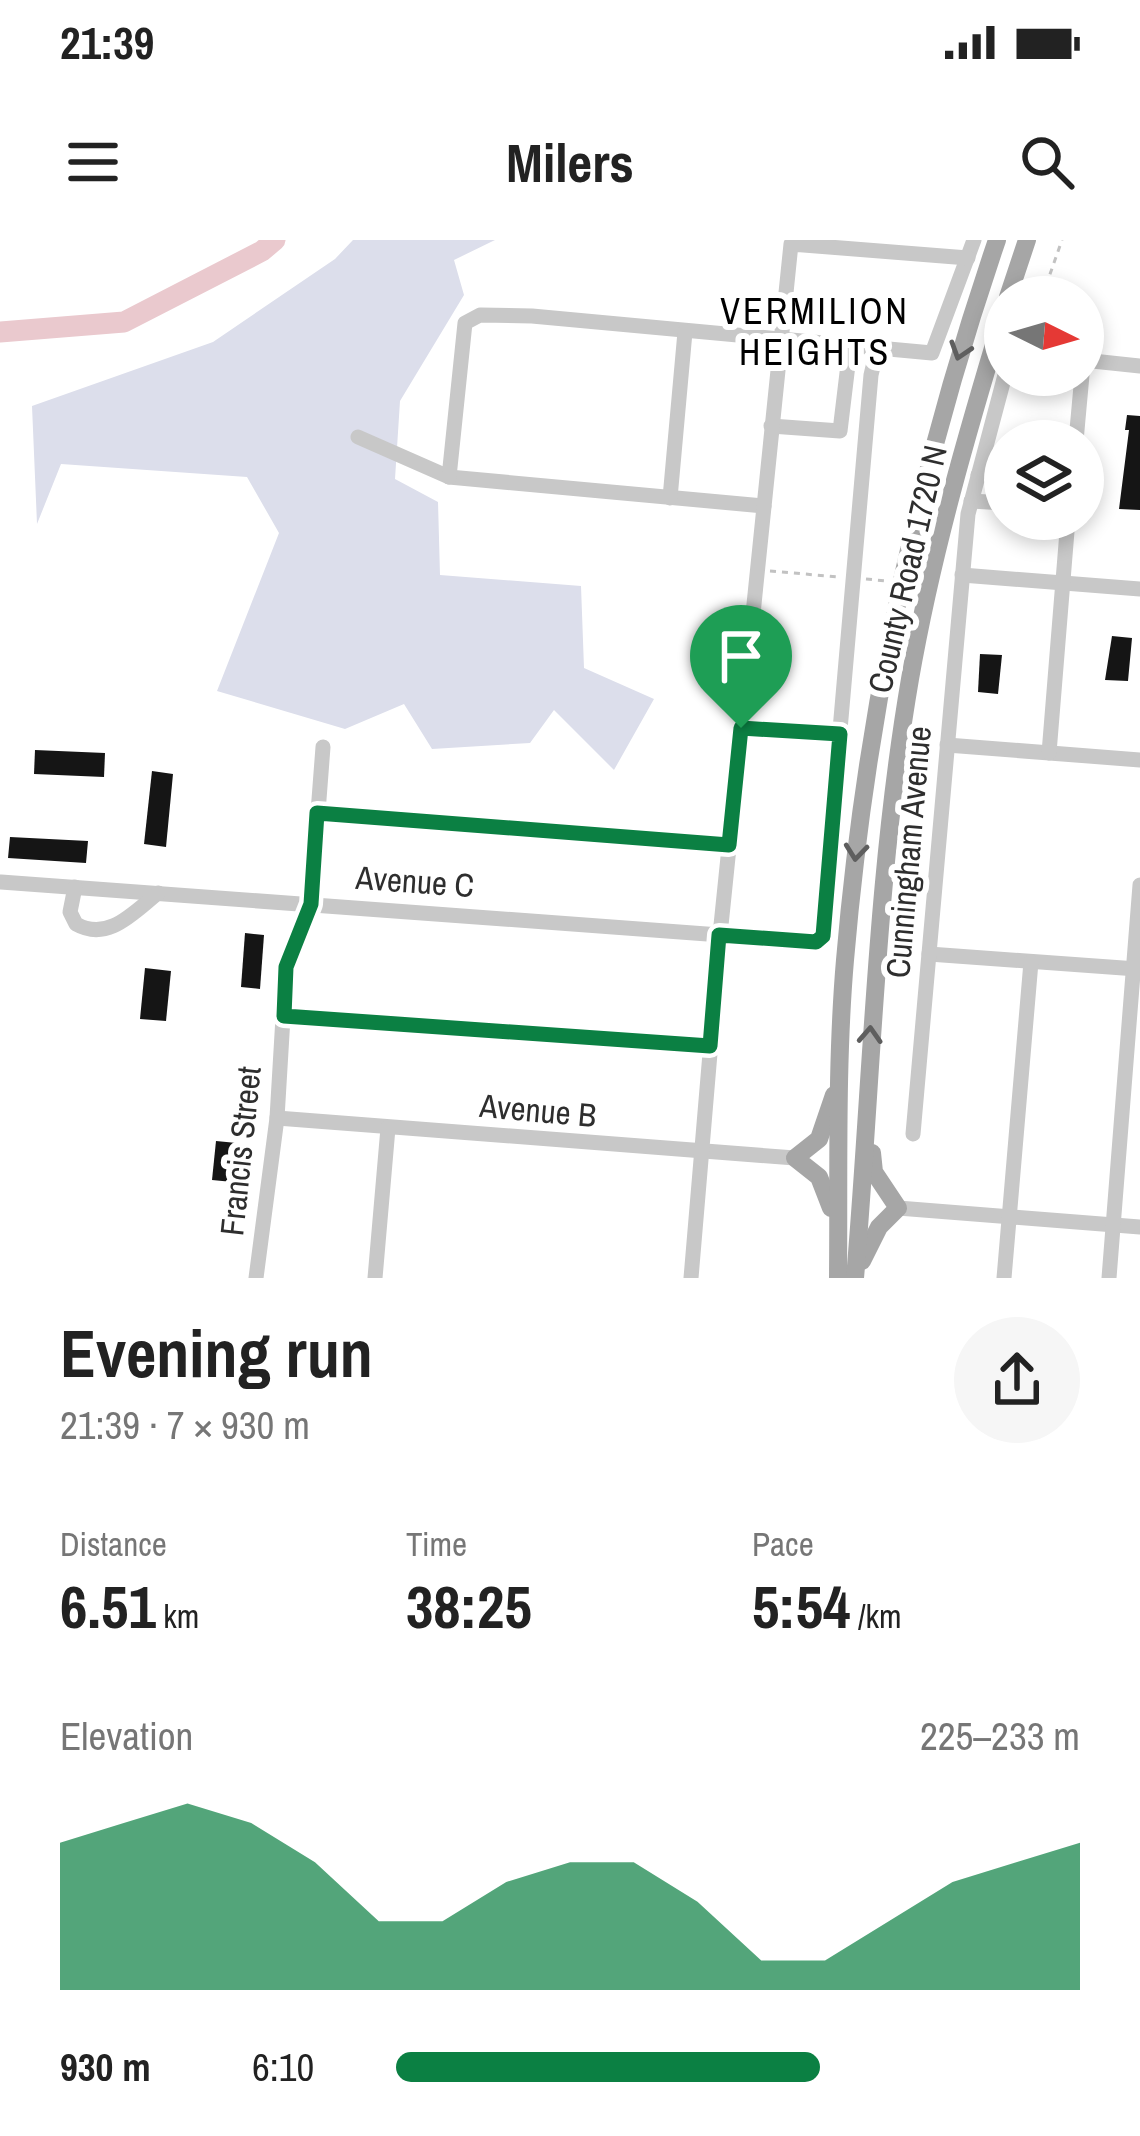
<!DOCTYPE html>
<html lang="en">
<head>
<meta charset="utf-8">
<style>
	:root { --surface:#fff; --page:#f6f6f6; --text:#222; --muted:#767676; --accent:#0b8043 }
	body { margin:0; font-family:"Archivo Narrow",sans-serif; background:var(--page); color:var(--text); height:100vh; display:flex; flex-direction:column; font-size:45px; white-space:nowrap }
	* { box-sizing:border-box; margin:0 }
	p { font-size:39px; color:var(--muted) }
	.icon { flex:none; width:66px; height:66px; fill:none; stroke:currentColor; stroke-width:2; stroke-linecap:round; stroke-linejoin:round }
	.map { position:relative; height:1038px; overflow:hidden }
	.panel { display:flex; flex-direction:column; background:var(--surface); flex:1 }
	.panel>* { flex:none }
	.needle { width:78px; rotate:95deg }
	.tools { position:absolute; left:984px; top:36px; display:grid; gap:24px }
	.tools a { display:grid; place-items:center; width:120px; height:120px; border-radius:50%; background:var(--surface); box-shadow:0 6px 18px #0003; font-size:60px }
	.pin { position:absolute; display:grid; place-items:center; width:102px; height:102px; color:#fff; margin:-123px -51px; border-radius:50% 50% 50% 0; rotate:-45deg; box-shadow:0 0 12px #0007 }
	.pin .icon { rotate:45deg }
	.round { display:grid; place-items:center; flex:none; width:126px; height:126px; border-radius:63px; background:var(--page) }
	.summary { display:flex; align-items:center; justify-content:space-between; height:204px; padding:0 60px }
	h1 { font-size:66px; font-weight:700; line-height:90px }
	.figures { display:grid; grid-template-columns:repeat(3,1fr); gap:18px; height:204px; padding:12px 60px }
	.figures div { display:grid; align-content:center }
	.figures b { font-size:60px; font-weight:700 }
	.figures small { font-size:33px; font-weight:400 }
	.figures p { font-size:33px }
	.chart { height:336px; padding:24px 60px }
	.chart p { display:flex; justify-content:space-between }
	.chart svg { width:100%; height:216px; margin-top:12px; fill:var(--accent); opacity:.7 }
	ul { padding:0 60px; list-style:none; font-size:39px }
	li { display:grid; grid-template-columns:192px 144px 1fr; align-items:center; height:90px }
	li i { height:30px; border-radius:15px; background:var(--accent) }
	.status { display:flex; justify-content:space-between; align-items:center; height:84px; padding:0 60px; background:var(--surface); direction:ltr }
	.status svg { height:33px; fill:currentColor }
	header { display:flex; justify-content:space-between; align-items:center; height:156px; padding:0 60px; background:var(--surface); font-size:54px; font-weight:700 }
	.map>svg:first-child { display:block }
	.green { fill:#dcdeeb }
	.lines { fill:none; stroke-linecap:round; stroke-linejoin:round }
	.river { stroke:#eac9ce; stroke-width:21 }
	.building { fill:#151515 }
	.path { stroke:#c2c2c2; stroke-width:3; stroke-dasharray:6 6; stroke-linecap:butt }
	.minor { stroke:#c8c8c8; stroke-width:15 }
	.major { stroke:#a6a6a6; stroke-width:18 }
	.oneway { stroke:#5e5e5e }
	.route-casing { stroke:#fff; stroke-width:24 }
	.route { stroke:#0b8043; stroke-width:15 }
	.labels { text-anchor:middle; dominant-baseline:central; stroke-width:12; stroke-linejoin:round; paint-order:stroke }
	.street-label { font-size:33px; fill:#2e2e2e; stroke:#fff }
	.neighbourhood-label { font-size:36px; letter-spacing:3px; fill:#000; stroke:#fff }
</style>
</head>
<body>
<div class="status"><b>21:39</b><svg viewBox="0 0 49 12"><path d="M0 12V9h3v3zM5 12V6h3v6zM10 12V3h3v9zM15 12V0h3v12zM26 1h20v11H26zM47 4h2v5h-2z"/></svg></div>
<header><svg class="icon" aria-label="menu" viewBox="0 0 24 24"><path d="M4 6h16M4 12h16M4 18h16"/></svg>Milers<svg class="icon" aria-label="search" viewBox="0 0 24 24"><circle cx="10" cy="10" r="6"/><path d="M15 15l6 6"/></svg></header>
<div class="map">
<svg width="1140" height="1038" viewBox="0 0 1140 1038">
	<rect width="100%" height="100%" fill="#fff"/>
	<polygon class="green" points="353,0 495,0 454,20 464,55 400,161 395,239 438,262 440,335 581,346 584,428 654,459 614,530 554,470 530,503 432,509 404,464 345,489 217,451 279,293 247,237 61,224 37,284 32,166 213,102 335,19"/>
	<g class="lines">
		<polyline class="river" points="0,92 124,82 262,11 275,0"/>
	</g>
	<g class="building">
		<polygon points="1127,175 1140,176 1140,270 1119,269 1129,190 1125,190"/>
		<polygon points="1112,396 1132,398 1128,441 1105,440"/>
		<polygon points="980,414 1002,415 998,454 978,452"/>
		<polygon points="35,510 105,513 104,537 34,534"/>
		<polygon points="152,531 173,534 166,607 144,604"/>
		<polygon points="10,597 88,601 86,623 8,618"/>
		<polygon points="245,693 264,695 260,749 241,747"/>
		<polygon points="145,728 171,731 166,781 140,779"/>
		<polygon points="216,901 247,904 243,943 212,940"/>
	</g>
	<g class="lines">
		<g class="path">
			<polyline points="1042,57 1062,0"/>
			<polyline points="770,331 839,337"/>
			<polyline points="866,339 886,341"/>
			<polyline points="895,679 897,693"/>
		</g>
		<g class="minor">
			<polyline points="1083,120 1140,126"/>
			<polyline points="771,186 840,191 850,108"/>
			<polyline points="358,197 449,237 764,266"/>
			<polyline points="1076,201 1082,135"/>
			<polyline points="978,235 1005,236"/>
			<polyline points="449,237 465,83 480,75 532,76 932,113 974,0"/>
			<polyline points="670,258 685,92"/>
			<polyline points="971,261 1005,263"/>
			<polyline points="962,335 1140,349"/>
			<polyline points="741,488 840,494"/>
			<polyline points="947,505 1140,520"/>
			<polyline points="1049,513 1068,279"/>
			<polyline points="317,573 729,605"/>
			<polyline points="1,642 816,702 822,696 871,135 877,110"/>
			<path d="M 75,647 L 70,672 L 76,684 C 108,702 133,673 158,653"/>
			<polyline points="929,714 1137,729"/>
			<polyline points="284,776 710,805"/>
			<polyline points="277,878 795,918"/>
			<polyline points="913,894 968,274 1005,135"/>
			<polyline points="898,968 1140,987"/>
			<polyline points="256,1038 277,878 286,727 311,664 323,507"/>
			<polyline points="375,1038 388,888"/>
			<polyline points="691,1038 720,695 791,4 968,18"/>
			<polyline points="1004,1038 1031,722"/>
			<polyline points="1109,1038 1140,645"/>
		</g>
		<g class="major">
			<polyline points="1008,57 1027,0"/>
			<polyline points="831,968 819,937 795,918 819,899 834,855"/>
			<polyline points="862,1021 879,987 898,968 874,932 872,913"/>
			<path d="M 838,1038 C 839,932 836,825 845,720 C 866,473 917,234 997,0"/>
			<path d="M 855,1038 C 872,838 876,637 910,439 C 932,313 968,190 1005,68"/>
		</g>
	</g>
	<defs><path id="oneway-chevron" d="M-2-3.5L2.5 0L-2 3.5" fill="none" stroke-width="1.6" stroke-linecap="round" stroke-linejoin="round" transform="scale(3)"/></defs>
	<g class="oneway">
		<use href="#oneway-chevron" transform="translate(960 111) rotate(108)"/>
		<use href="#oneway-chevron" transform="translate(856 612) rotate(96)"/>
		<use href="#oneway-chevron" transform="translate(870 795) rotate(-87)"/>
	</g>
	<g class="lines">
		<g class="route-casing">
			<polygon id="route" points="741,488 840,494 823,696 816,702 719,695 710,806 284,776 286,727 311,664 317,573 729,605"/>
		</g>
		<use href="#route" class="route"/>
	</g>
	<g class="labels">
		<g class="street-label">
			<text transform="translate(907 329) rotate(-77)">County Road 1720 N</text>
			<text transform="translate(908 612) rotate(-85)">Cunningham Avenue</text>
			<text transform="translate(415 641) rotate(4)">Avenue C</text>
			<text transform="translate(538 870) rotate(5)">Avenue B</text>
			<text transform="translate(240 911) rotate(-84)">Francis Street</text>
		</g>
		<g class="neighbourhood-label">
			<text x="815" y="71">VERMILION<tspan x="815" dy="41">HEIGHTS</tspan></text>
		</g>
	</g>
</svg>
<div class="tools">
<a><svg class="needle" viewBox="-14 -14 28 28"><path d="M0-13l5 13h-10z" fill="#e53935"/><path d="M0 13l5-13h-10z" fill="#767676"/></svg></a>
<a><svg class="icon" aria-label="layers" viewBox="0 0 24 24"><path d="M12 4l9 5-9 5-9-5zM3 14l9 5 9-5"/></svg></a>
</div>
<div class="pin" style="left:741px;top:488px;background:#1e9e55"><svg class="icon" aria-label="arrive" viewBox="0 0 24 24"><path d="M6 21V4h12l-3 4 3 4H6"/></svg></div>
</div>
<section class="panel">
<div class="summary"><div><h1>Evening run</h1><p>21:39 · 7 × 930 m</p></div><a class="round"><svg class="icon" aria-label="share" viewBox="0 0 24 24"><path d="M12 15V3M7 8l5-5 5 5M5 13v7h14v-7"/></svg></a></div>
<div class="figures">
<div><p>Distance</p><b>6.51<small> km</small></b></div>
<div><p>Time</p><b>38:25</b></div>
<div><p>Pace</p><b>5:54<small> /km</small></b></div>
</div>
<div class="chart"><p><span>Elevation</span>225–233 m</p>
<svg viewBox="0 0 160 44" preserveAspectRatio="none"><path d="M0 44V14L10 10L20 6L30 10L40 18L50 30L60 30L70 22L80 18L90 18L100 26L110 38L120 38L130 30L140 22L150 18L160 14V44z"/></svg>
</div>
<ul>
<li><b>930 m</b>6:10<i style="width:62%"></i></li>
</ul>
</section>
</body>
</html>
